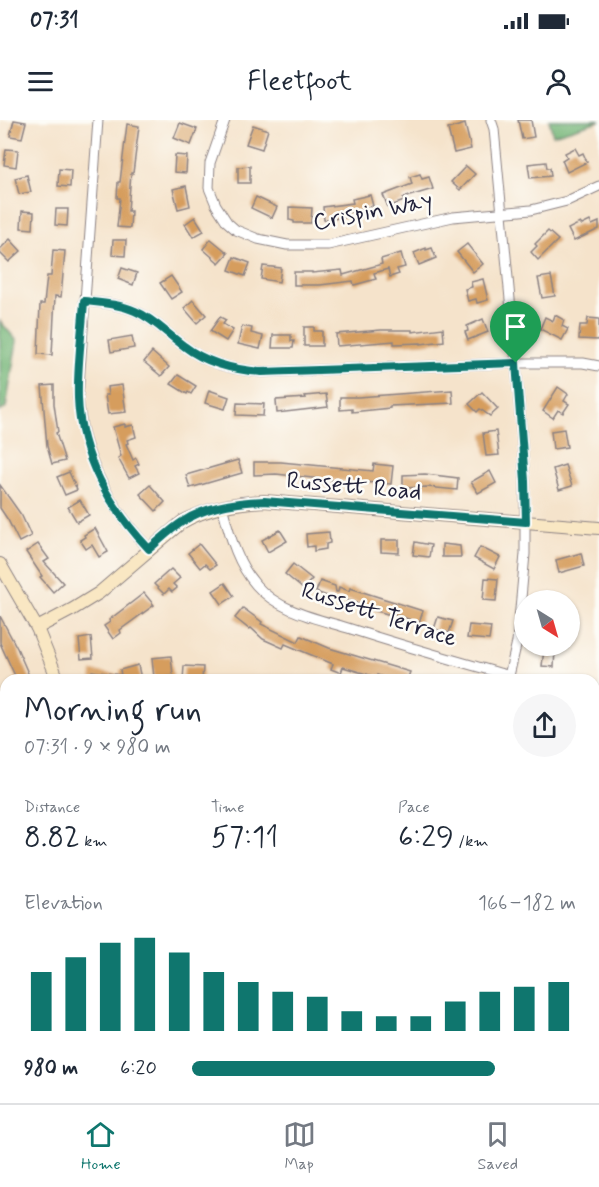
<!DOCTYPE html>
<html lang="en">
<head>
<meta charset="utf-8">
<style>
	:root { --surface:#fff; --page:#f6f6f7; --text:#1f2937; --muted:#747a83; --line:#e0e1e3; --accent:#0f766e }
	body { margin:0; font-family:Mynerve,sans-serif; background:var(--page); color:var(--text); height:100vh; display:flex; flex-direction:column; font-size:22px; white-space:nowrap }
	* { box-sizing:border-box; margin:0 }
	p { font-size:20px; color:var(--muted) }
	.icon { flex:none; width:33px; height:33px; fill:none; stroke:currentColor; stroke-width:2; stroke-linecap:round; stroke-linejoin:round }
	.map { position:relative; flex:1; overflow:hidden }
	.panel { position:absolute; left:0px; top:554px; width:600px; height:430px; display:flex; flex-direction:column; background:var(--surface); border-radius:18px 18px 0 0; box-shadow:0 2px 4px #0004 }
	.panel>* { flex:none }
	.needle { width:39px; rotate:143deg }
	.fabs { position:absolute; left:514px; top:470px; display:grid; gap:12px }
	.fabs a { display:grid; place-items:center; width:66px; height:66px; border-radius:50%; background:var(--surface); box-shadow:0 2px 4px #0004; font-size:30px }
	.pin { position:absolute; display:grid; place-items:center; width:51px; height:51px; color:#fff; margin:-62px -26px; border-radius:50% 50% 50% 0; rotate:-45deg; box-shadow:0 0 6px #0007 }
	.pin .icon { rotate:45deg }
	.round { display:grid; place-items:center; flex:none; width:63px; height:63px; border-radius:32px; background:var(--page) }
	.overview { display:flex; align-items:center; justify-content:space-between; height:102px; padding:0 24px }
	h1 { font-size:33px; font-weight:600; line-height:45px }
	.figures { display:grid; grid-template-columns:repeat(3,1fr); gap:9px; height:102px; padding:6px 24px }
	.figures div { display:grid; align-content:center }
	.figures b { font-size:30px; font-weight:600 }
	.figures small { font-size:16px; font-weight:400 }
	.figures p { font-size:16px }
	.chart { height:168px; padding:12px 24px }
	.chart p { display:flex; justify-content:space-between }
	.chart svg { width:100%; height:108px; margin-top:6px; stroke:var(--accent); stroke-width:6 }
	ul { padding:0 24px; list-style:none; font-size:20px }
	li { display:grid; grid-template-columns:96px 72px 1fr; align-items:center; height:45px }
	li i { height:15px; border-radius:8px; background:var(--accent) }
	.status { display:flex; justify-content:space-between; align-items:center; height:42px; padding:0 30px; background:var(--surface); direction:ltr }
	.status svg { height:16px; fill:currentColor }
	header { display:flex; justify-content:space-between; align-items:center; height:78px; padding:0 24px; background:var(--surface); font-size:27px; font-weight:600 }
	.menu { display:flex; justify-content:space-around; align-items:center; height:84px; border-top:2px solid var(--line); background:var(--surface); font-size:16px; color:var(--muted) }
	.menu a { display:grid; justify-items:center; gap:3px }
	.menu .selected { color:var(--accent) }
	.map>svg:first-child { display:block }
	.built { fill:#ead3b8 }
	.forest { fill:#76b678; stroke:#4c6c5a; stroke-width:1.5 }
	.building { fill:#d69d5d }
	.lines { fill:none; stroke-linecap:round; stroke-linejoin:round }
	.street-casing { stroke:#8c8283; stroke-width:11 }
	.secondary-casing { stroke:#8c8283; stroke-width:14 }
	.street { stroke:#fff; stroke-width:9 }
	.secondary { stroke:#f9e7c3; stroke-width:12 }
	.route-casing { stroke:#fff; stroke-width:12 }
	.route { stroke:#0f766e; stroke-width:8 }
	.labels { text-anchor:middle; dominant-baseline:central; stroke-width:5; stroke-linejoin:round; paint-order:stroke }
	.street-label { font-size:24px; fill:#22223b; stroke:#fdfcf7 }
</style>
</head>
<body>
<div class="status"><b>07:31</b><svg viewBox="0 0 49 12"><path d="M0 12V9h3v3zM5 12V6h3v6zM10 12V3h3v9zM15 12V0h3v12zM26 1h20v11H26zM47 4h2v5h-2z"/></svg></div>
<header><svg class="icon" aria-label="menu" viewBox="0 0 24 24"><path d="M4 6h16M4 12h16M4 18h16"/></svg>Fleetfoot<svg class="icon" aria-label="person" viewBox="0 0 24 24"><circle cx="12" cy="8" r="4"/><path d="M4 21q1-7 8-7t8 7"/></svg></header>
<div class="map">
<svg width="599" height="983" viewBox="0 0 599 983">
	<rect width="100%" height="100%" fill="#fdfcf7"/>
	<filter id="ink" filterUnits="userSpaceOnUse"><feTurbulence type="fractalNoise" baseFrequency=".0167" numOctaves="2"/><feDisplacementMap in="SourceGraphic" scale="12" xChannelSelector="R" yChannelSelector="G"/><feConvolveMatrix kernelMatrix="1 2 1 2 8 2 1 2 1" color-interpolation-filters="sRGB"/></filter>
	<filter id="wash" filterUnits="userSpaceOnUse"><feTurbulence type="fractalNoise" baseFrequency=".008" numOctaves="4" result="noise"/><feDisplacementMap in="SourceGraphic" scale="24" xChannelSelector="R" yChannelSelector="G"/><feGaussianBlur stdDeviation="1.35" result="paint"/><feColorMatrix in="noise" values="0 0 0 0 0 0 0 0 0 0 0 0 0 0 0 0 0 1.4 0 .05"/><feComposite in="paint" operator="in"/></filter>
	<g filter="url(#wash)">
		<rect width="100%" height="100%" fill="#f5e3cb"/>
		<polygon class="built" points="599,559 599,678 594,676 594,573"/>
		<g class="forest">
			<polygon points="549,0 599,0 599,1 553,15"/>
			<polygon points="0,201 17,221 6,287 0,292"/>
		</g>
		<g id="blocks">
			<g class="building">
				<polygon points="14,0 26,2 22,18 10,16"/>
				<polygon points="518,0 531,0 534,17 522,19"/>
				<polygon points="180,3 197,9 191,25 174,18"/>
				<polygon points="127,4 139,6 133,53 131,53 128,91 131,91 130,108 117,107 120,78 117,78 118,62 120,62"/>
				<polygon points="465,4 471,29 454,33 448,9"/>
				<polygon points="253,5 268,10 262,29 246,24"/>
				<polygon points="575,28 579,35 583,33 587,42 567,52 562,40 567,37 565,33"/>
				<polygon points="6,29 18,30 16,47 4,45"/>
				<polygon points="175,35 187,36 186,53 174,52"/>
				<polygon points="546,42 547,48 550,48 551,56 530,58 528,44"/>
				<polygon points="250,46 250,63 238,63 238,47"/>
				<polygon points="466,46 475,54 460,70 451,62"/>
				<polygon points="59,49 71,50 70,67 58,66"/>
				<polygon points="420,54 422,59 429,57 433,69 403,78 404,81 388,87 383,75 412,64 410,57"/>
				<polygon points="27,55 31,72 19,74 15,58"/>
				<polygon points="186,66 190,86 178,89 173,69"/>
				<polygon points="370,75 373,86 346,93 347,97 324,100 323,87 353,83 352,79"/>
				<polygon points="256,77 277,87 272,98 251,88"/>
				<polygon points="289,87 312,88 311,103 294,103 294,101 289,100"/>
				<polygon points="56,89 68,89 67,106 55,105"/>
				<polygon points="22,91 34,92 33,109 21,108"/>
				<polygon points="195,97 204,111 193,117 185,104"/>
				<polygon points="590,101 592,105 599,102 599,109 574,121 568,109 580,103 582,105"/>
				<polygon points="548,111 558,120 538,140 531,132 537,126 535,124"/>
				<polygon points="10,119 21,131 9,142 0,133 0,129"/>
				<polygon points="211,119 228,133 219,143 203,129"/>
				<polygon points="113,120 126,120 125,136 112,135"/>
				<polygon points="467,124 483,144 473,152 457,132"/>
				<polygon points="426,128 426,130 432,128 436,138 419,145 414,133"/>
				<polygon points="53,130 65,131 61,177 55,176 52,235 38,234 40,184 44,184 47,156 51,156"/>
				<polygon points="401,133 405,147 397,149 399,154 390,157 388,149 374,153 376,159 354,165 353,161 320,165 294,165 294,152 312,152 312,153 342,150 343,155 382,144 381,139"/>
				<polygon points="234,137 250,143 245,156 229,150"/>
				<polygon points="263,146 281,148 279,162 261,159"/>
				<polygon points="122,148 137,153 133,165 118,159"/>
				<polygon points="171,156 182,172 171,179 160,163"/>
				<polygon points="551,156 555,176 542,178 538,158"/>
				<polygon points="483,159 488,180 477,183 476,179 468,181 465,169 472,167 471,162"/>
				<polygon points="193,180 206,195 197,203 184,188"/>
				<polygon points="555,195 564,200 562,206 568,209 562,220 540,209 545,197 553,201"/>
				<polygon points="220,197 226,200 223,204 233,210 226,221 210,211"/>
				<polygon points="588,198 599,199 599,220 579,219 580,205 587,205"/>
				<polygon points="483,199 488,212 468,220 465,212 468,211 467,206"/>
				<polygon points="242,206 252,208 251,213 263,216 260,229 238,224"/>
				<polygon points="304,207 314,207 314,211 322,211 322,226 304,226"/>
				<polygon points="443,208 444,221 421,224 421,223 394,224 394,221 337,226 336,214 381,210 412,210 412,212"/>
				<polygon points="273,215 291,215 291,221 294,221 293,228 272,228"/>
				<polygon points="132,216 134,228 111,232 109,220"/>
				<polygon points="152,232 169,247 161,256 144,242"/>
				<polygon points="178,255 196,266 191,274 188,272 187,274 171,264"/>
				<polygon points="54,265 54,284 58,312 56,313 65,341 52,344 47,326 42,266"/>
				<polygon points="122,265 126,292 108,294 105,275 108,275 107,267"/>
				<polygon points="558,267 568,274 564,281 569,284 563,293 558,290 553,298 543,291"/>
				<polygon points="209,270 229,277 225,289 205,283"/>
				<polygon points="452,270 453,283 390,286 390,288 352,292 352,289 340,290 340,277 358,277"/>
				<polygon points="482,272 498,289 490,296 480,289 477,292 469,284"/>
				<polygon points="326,274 328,287 277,293 276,280 306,278 305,276"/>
				<polygon points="237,283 264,284 263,296 236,295"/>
				<polygon points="125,304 125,307 133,305 136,317 127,320 128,323 126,324 133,340 136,338 139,344 135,346 139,353 129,358 118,338 121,336 113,307"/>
				<polygon points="564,309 567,327 553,329 551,311"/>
				<polygon points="496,311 499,335 486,336 483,313"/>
				<polygon points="238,340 242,353 190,368 186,355"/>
				<polygon points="254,342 281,342 373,351 374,344 393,346 391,364 331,360 276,354 254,355"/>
				<polygon points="565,345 572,366 559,370 553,349"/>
				<polygon points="490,351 496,363 478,373 471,362"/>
				<polygon points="69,352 77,370 65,375 57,357"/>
				<polygon points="425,354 458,358 457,370 427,367 403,368 403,355"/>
				<polygon points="0,365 22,396 31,416 19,422 8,400 0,388"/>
				<polygon points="150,365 165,382 156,391 140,374"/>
				<polygon points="80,380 89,395 77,402 68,387"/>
				<polygon points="95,408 108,432 99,437 92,425 86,429 80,420 85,417 84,415"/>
				<polygon points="280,410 287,421 268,432 262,420"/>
				<polygon points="329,412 330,423 326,424 326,429 314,431 314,426 307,427 306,414"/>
				<polygon points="381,420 399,420 399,433 381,432"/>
				<polygon points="415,422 431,425 429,437 413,435"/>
				<polygon points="38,424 49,439 44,442 63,463 53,472 40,457 42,456 26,432"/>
				<polygon points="199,424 216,445 210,449 205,444 200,448 188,433"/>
				<polygon points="442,424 460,426 461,437 442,437"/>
				<polygon points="480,427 500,437 494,449 474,438"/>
				<polygon points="581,433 584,446 559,453 556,440"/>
				<polygon points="293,444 312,459 303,469 285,454"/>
				<polygon points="171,449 180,458 173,464 177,468 172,472 169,469 164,474 154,464"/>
				<polygon points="485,458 498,459 496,481 483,480"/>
				<polygon points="320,461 335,466 336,472 338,472 339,467 349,471 350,468 423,491 419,503 392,493 391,495 373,490 374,487 338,478 338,480 316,472"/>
				<polygon points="225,463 234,476 222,484 213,471"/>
				<polygon points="144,473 154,485 120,510 121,513 113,519 104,506 110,502 109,500"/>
				<polygon points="243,488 262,502 261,504 298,522 301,516 329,528 410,552 407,560 391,560 377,555 376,557 343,547 341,553 331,549 333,544 285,524 283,528 263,519 251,508 249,509 235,498"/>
				<polygon points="0,496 17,528 31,560 17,560 0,523"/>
				<polygon points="438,497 453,501 449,513 434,509"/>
				<polygon points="469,505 491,507 489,520 467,518"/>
				<polygon points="91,517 93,538 81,539 79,519"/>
				<polygon points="544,529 555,530 554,547 542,546"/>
				<polygon points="171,536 173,556 154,558 152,538"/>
				<polygon points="138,545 141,559 91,560 92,551 121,555 120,550"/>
				<polygon points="184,546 203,547 202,560 183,560"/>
			</g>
		</g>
	</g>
	<g filter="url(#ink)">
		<use href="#blocks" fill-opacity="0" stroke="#8c8283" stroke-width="1.5"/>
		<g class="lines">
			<g class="street-casing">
				<g id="street">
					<path d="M 98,0 L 78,278 C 80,292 81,307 85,320 C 97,363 119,397 149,429"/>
					<polyline points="225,0 210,43 209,68 216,85 227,102 236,110 258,119 287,125 328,125 453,97 531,90 567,81 599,66"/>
					<polyline points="491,0 494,9 516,243 525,361 525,434 517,522 508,560"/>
					<path d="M 84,181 C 101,183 119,184 135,191 C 154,199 167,214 184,226 C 207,244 234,250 263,252 L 516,243 L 583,243 L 599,246"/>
					<path d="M 222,386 C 230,415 236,442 256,465 C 279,492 319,499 351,509 C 403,526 457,541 510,556"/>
					<polyline points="594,727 599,729"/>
					<polyline points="0,739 6,736"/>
					<polyline points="594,955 599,953"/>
					<polyline points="229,978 230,983"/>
					<polyline points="348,978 349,983"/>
					<polyline points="581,978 582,983"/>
					<polyline points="465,980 480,978"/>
				</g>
			</g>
			<g class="secondary-casing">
				<g id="secondary">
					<polyline points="0,444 37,508 58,560"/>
					<path d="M 37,508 L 73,489 L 99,473 L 182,402 C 208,388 234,383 264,381 L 599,408"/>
					<polyline points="107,978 108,983"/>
				</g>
			</g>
			<use href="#street" class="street"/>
			<use href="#secondary" class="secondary"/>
		</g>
	</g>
	<g class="lines" filter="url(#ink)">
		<g class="route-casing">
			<path id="route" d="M 84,181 C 101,183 119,184 135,191 C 154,199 167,214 184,226 C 207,244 234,250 262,252 L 516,243 L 525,361 L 526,402 L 264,381 C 236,382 206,386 182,402 C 170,410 160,420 149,429 C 110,388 80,336 78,278 C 77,246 82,213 84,181 Z"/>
		</g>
		<use href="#route" class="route"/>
	</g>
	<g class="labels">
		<g class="street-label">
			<text transform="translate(373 92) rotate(-11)">Crispin Way</text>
			<text transform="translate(354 367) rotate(5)">Russett Road</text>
			<text transform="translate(379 495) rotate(18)">Russett Terrace</text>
		</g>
	</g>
</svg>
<div class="fabs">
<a><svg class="needle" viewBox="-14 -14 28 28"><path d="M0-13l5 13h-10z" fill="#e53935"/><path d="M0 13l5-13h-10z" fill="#747a83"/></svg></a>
</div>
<div class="pin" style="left:516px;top:243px;background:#1e9e55"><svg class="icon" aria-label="arrive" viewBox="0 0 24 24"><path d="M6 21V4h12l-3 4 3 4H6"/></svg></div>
<section class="panel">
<div class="overview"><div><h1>Morning run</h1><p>07:31 · 9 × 980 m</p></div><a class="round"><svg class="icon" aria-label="share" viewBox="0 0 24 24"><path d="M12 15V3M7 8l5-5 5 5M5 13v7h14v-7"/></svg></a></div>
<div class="figures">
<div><p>Distance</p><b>8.82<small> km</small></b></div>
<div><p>Time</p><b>57:11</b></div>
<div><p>Pace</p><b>6:29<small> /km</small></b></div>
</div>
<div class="chart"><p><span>Elevation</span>166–182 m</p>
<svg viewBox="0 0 160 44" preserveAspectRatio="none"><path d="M5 44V20M15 44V14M25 44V8M35 44V6M45 44V12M55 44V20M65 44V24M75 44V28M85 44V30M95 44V36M105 44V38M115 44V38M125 44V32M135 44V28M145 44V26M155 44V24"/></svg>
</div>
<ul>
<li><b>980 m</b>6:20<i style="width:79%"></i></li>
</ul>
</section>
</div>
<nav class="menu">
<a class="selected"><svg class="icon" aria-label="home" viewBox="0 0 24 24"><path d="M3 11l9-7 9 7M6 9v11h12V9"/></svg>Home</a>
<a><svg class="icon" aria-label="map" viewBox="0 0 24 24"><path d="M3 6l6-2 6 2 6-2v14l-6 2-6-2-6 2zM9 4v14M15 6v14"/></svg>Map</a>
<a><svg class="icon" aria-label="saved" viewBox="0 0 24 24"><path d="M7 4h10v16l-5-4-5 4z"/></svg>Saved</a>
</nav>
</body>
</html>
